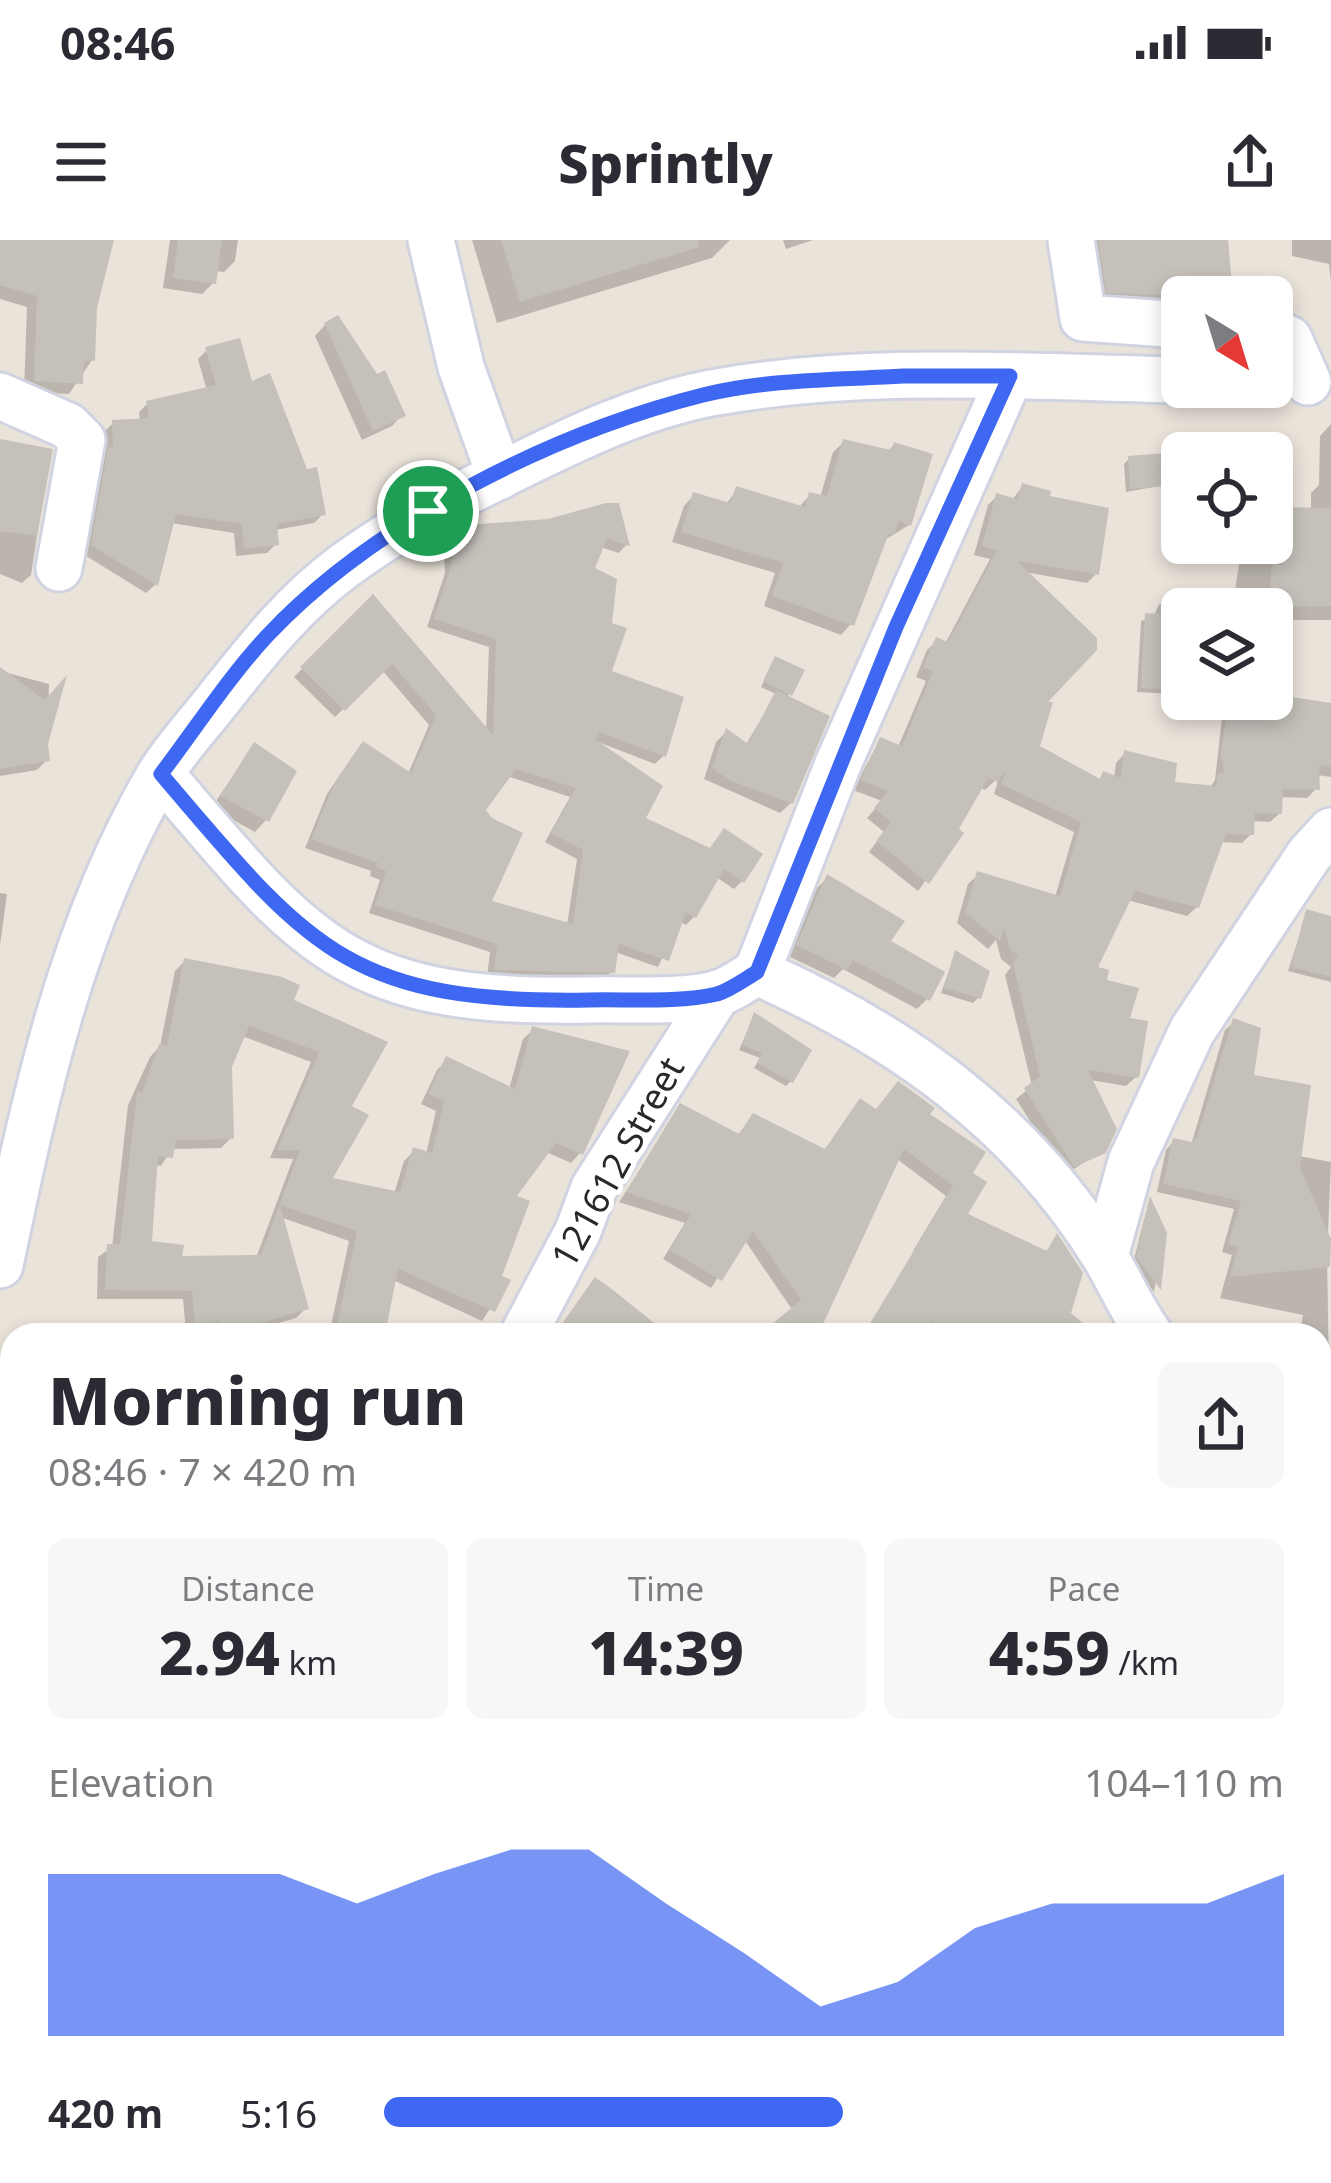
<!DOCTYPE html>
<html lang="en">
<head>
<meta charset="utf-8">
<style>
	:root { --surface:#fff; --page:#f7f7f7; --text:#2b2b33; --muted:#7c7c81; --accent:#3f68f2 }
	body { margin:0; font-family:"Noto Sans",sans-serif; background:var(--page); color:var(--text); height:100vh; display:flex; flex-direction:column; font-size:45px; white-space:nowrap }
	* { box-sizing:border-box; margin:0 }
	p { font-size:39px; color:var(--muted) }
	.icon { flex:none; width:66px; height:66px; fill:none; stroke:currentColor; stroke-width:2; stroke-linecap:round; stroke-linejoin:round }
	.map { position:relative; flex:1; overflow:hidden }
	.details { position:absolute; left:0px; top:1083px; width:1332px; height:861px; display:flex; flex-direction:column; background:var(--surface); border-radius:36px 36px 0 0; box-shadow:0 6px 18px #0003 }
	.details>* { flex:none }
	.needle { width:78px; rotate:142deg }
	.tools { position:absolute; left:1161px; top:36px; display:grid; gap:24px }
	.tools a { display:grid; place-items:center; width:132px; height:132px; border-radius:18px; background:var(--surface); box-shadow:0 6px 18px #0003; font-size:60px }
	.pin { position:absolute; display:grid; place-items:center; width:102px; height:102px; color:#fff; margin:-51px; border:6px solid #fff; border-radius:50%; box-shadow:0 3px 12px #0007 }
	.round { display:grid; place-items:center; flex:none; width:126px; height:126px; border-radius:18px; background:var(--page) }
	.summary { display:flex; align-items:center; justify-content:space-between; height:204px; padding:0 48px }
	h1 { font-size:66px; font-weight:800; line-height:90px }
	.stats { display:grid; grid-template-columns:repeat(3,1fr); gap:18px; height:204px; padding:12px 48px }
	.stats div { display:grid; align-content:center; border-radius:18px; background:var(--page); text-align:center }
	.stats b { font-size:60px; font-weight:800 }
	.stats small { font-size:33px; font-weight:400 }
	.stats p { font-size:33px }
	.chart { height:336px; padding:24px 48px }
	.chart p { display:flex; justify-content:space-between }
	.chart svg { width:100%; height:216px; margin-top:12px; fill:var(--accent); opacity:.7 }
	ul { padding:0 48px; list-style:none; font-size:39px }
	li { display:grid; grid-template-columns:192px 144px 1fr; align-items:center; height:90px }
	li i { height:30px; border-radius:15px; background:var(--accent) }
	.status { display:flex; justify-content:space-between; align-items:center; height:84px; padding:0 60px; background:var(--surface); direction:ltr }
	.status svg { height:33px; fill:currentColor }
	header { display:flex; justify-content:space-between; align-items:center; height:156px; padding:0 48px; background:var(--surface); font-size:54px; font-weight:800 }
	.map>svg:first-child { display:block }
	.shadow { fill:#0003; fill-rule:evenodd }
	.building { fill:#c5c0ba; fill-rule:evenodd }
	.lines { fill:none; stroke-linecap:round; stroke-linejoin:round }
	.minor-casing { stroke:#d0d4e1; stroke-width:51 }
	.minor { stroke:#fff; stroke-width:45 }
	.route-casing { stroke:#fff; stroke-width:24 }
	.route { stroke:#3f68f2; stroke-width:15 }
	.labels { text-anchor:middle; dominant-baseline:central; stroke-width:10; stroke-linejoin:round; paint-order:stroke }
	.street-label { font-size:36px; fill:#282828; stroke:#fff }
</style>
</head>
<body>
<div class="status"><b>08:46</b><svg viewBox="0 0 49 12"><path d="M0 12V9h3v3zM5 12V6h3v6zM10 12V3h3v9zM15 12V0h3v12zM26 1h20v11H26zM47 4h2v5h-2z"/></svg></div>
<header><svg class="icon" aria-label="menu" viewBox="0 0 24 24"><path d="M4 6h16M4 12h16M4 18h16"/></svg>Sprintly<svg class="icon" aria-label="share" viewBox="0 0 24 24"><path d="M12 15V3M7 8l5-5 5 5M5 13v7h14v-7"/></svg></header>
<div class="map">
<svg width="1331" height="1943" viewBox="0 0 1331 1943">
	<rect width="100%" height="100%" fill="#eae3da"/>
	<g class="shadow">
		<polygon points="0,0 111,0 94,68 92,120 69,154 24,152 27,67 0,59"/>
		<polygon points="170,0 238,0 235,21 224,32 215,31 213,43 202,54 163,48"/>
		<polygon points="472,0 730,0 712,18 497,83"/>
		<polygon points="783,0 813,0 786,9"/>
		<polygon points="1079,0 1225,0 1230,57 1182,57 1182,81 1087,72"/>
		<polygon points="1292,0 1331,0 1331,42 1329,24 1292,16"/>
		<polygon points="325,85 376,137 402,175 392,186 362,200 315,96"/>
		<polygon points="207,110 250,145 323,274 314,283 275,290 276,304 267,313 236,316 234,293 171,283 155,345 146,353 83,314 105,215 104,192 113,183 140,181 139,172 148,163 207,151 198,119"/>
		<polygon points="1331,184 1331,380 1272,380 1272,369 1232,369 1241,312 1222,313 1221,303 1272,303 1272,270 1311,271 1311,253 1319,245 1320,196"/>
		<polygon points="0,202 50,211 31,335 22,343 0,334"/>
		<polygon points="844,202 887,212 894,205 909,285 883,301 851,384 841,395 764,366 775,333 672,302 684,266 694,255 725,265 737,250 800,266 810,255 820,258 833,212"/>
		<polygon points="1129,219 1165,245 1126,252 1124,224"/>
		<polygon points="1023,246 1096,334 1087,343 1024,332 1042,464 1036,507 1098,541 1104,534 1114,538 1116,523 1125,513 1172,544 1209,549 1215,540 1224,459 1272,457 1331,466 1331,537 1317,535 1317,548 1307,558 1280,557 1280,573 1270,582 1252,581 1251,594 1242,603 1220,602 1197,667 1187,676 1127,660 1093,729 1127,781 1136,837 1126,846 1090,840 1103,911 1064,935 1016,859 1032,846 1005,735 1011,727 1001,719 996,700 988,709 957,683 968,644 978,635 1055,657 1074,592 994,554 999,537 985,550 979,547 955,590 960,593 918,651 869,612 884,592 867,578 882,561 853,550 880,500 898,507 926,441 916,437 927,410 937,401 945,404 990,319 974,315 988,265 997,256 1012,260"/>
		<path d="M 617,267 L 626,305 L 619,313 L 600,307 L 591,330 L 608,433 L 664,515 L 655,524 L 598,502 L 642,579 L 708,611 L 742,641 L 734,649 L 716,637 L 694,677 L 686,685 L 679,681 L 658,727 L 615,712 L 612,731 L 604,740 L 487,737 L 490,712 L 369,673 L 380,640 L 370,636 L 371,631 L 305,608 L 327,554 L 355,513 L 408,534 L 429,485 L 382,430 L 335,477 L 294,437 L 372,358 L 486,492 L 489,407 L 427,387 L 445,333 L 444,312 L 461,303 L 469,288 L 549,282 ZM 507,536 L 570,557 L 545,602 L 577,619 L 567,685 L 488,663 L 489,581 L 483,570 Z"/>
		<polygon points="1159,364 1186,366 1180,449 1175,454 1137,452 1141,381 1154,376"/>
		<polygon points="776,419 790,454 785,458 791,563 780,573 704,539 716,502 726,492 745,506 776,454 761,447"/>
		<polygon points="0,431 49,444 47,520 37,530 0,536"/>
		<polygon points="254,506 266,580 255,592 211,568"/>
		<polygon points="827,638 887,702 927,759 917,769 843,729 834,738 788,716 817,648"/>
		<polygon points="0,653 7,654 0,705"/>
		<polygon points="1307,672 1331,680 1331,742 1288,731"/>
		<polygon points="955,714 978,758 973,763 941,753"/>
		<path d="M 185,721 L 383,804 L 348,868 L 328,940 L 394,954 L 404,921 L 414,911 L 426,914 L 436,871 L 421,864 L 437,830 L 447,820 L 509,849 L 523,799 L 533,790 L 580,913 L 571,923 L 546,912 L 513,957 L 498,1038 L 507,1042 L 482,1081 L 393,1040 L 374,1095 L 329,1095 L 349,1001 L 280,977 L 306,1068 L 296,1078 L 236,1095 L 212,1095 L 211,1090 L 186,1092 L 183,1059 L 97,1059 L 98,1017 L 112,1007 L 128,865 L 150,817 L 160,806 L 175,731 ZM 242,796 L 311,822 L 270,918 L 293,919 L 256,1018 L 179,1019 L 149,1003 L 154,925 L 161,926 L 172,909 L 221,908 L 231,898 L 230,826 Z"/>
		<polygon points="754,776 791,841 786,846 754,828 760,818 739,810"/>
		<polygon points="1234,782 1251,837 1299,916 1331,922 1327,1016 1331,1244 1320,1241 1320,1095 1299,1095 1303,1075 1220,1058 1232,1015 1222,1012 1234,969 1157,952 1166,910 1174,901 1191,905 1225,790"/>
		<polygon points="860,862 875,872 926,875 969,934 964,975 1045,1013 1056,998 1068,1074 1093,1095 916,1095 953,1040 913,1011 946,956 897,919 813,1095 764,1095 793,1071 744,999 711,1048 663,1019 685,983 619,962 681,867 737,896 753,876 823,912"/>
		<polygon points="1149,961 1164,993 1154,1052 1133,1023"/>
		<polygon points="1331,1280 1331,1349 1320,1358 1320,1290"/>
		<polygon points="12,1383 12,1570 7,1575 0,1575 0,1408"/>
		<polygon points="1320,1503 1331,1514 1331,1659 1320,1673"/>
		<polygon points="12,1668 12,1713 0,1706 1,1678"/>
		<polygon points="12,1716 12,1810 0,1827 0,1754"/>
		<polygon points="1320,1722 1331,1726 1331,1758 1323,1766"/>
		<polygon points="1320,1845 1331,1845 1331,1943 1085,1943 1083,1932 1320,1932"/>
		<polygon points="0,1905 12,1912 12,1932 31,1932 45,1943 0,1943"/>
		<polygon points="253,1932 290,1932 287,1943 249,1943"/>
		<polygon points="371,1932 462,1932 501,1943 367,1943"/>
		<polygon points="537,1932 590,1932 585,1943 531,1943"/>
		<polygon points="749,1932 805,1932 799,1943 741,1943"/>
		<polygon points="995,1932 1053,1932 1041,1943 1000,1943"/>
	</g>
	<g class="building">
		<polygon points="0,0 114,0 97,68 95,121 84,121 83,144 34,141 37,56 0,45"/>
		<polygon points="178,0 222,0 216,44 173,38"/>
		<polygon points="501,0 698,0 699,7 520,62"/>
		<polygon points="1098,0 1228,0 1233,57 1106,53"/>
		<polygon points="338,75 377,134 385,130 406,176 373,191 324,83"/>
		<polygon points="240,98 252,141 270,133 307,229 317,227 326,275 277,284 279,305 244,309 242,284 176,274 158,346 91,305 108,207 113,208 112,180 149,178 146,161 216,145 205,107"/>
		<polygon points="0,199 53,209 37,296 0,291"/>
		<polygon points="843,199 891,210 894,202 933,214 911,286 899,281 894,295 889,293 854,386 772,356 783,323 681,292 693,252 730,263 736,246 805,267 809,252 827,256"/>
		<polygon points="1166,213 1168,246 1130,249 1128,216"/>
		<polygon points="1022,243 1051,251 1050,256 1109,268 1099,335 1017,321 1097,398 1097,410 1048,462 1053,462 1040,506 1100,539 1103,531 1121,538 1124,510 1177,523 1175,542 1216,546 1218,532 1224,534 1221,513 1229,459 1272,459 1272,454 1331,463 1331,527 1319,525 1320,550 1283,549 1282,574 1255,573 1254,595 1226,594 1199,668 1135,651 1098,727 1109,730 1107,740 1139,748 1130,778 1148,781 1139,838 1088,830 1117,889 1106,913 1074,927 1024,848 1040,836 1013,723 1018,716 1010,709 1004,687 1000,701 965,673 977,631 1060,656 1081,582 1001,544 1006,530 997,542 988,538 959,589 964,593 929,644 876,601 891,582 874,568 888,551 861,540 880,497 902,506 933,431 923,427 936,397 948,402 997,310 982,306 996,253 1017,259"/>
		<path d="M 606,263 L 619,263 L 630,306 L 607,299 L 595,328 L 617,339 L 612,383 L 627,388 L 612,431 L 684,457 L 666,517 L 599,492 L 595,499 L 663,546 L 646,578 L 710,608 L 724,588 L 763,614 L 744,643 L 724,629 L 696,678 L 686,672 L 669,721 L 619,704 L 615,733 L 494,730 L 497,704 L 375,665 L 386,631 L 376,627 L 378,623 L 311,599 L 335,542 L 363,501 L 411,533 L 436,475 L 392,424 L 345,471 L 300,427 L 373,354 L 493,495 L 496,399 L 434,379 L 452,323 L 451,301 L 469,300 L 468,285 L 548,279 ZM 516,529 L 576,548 L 551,593 L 583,610 L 573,684 L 492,661 L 523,593 L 492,578 L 486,570 Z"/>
		<polygon points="1282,267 1331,268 1331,366 1268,367 1272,324 1282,325"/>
		<polygon points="1145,373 1182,375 1182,450 1141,448"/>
		<polygon points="775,416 805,430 792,456 763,441"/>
		<polygon points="0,427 45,460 67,435 48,504 50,521 0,529"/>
		<polygon points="776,450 830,476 793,564 731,541 712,528 726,488 748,504"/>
		<polygon points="254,502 297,531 269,582 220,556"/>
		<polygon points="827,634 905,681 891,701 945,732 930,761 853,720 847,730 796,705"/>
		<polygon points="1306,669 1331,676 1331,737 1291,727"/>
		<polygon points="955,710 990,731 981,759 944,748"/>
		<path d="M 184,718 L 282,737 L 300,745 L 294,760 L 388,802 L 352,866 L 369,875 L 333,938 L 400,952 L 413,907 L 432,913 L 444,861 L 428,854 L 446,816 L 515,849 L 532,786 L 630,811 L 583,915 L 556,903 L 517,956 L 530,961 L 502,1036 L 511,1040 L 495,1072 L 398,1029 L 385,1095 L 335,1095 L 357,991 L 280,965 L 309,1069 L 221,1094 L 220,1081 L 195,1084 L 192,1051 L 105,1050 L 107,1004 L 120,1004 L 137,852 L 142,853 L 159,804 L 167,806 ZM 249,786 L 319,812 L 277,910 L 300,910 L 261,1015 L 182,1016 L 184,1005 L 152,1001 L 158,916 L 173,918 L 176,900 L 234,899 L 232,827 Z"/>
		<polygon points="754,772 812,810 793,843 757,823 762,813 742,805"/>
		<polygon points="1233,778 1261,788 1254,835 1311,845 1300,928 1331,999 1330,1027 1230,1037 1238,1007 1228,1004 1241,961 1163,944 1173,898 1192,902 1197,897"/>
		<polygon points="898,841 935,868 930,874 986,912 973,933 987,942 968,974 1047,1011 1057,993 1083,1033 1071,1073 1097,1095 967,1095 932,1081 903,1095 863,1095 953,946 904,909 818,1095 759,1095 801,1060 753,991 722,1041 670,1010 691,974 626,952 680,863 739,894 753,873 825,909 860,858 876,869"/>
		<polygon points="1150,956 1167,993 1161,1050 1136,1017"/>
		<polygon points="595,1037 613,1050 669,1095 554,1095"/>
	</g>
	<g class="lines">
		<g class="minor-casing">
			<g id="minor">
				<polyline points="431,0 461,127 500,236"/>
				<polyline points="1071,0 1083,78 1182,85"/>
				<polyline points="1272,91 1289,99 1308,142"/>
				<polyline points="0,156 68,186 82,200 59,328"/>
				<path d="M 161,534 C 308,707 348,765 589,760 C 629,759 678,763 717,754 C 730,750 745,739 757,732"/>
				<polyline points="757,732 838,524 1010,136"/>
				<path d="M 757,732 C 899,795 1021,881 1104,1015 C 1120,1041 1131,1069 1150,1095"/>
				<polyline points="1105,1016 1131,922 1192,791 1309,615 1331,591"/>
				<path d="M 0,1025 C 35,857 71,686 159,536 C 176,508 200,483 220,457 C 257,410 295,362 344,326 C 393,290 446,262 501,235 C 567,202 638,167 711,153 C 866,125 1026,137 1182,140"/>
				<polyline points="523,1095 578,991 594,948 718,753"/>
				<polyline points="1320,1386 1331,1396"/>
				<polyline points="1320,1461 1331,1453"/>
				<polyline points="0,1863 12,1859"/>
				<polyline points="335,1943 338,1932"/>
				<polyline points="928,1943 938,1932"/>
			</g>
		</g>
		<use href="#minor" class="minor"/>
	</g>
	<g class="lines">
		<g class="route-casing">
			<path id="route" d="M 903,136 L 1010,136 L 896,387 L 757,732 C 745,739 730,750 717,754 C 678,763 629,759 589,760 C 348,764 308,707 161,534 C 196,488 228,438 267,396 C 374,282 552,193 703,155 C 768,139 837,140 903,136 Z"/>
		</g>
		<use href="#route" class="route"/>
	</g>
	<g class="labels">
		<g class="street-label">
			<text transform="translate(617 922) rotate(-61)">121612 Street</text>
		</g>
	</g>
</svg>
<div class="tools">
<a><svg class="needle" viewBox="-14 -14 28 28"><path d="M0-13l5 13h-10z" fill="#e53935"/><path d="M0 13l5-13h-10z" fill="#7c7c81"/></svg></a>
<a><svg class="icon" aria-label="locate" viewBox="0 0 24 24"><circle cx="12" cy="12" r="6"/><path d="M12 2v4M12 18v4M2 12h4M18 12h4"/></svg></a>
<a><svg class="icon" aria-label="layers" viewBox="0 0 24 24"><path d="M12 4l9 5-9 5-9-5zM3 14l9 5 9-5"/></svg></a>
</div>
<div class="pin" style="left:428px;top:271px;background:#1e9e55"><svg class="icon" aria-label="arrive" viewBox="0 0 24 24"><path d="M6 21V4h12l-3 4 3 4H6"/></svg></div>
<section class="details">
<div class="summary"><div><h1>Morning run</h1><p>08:46 · 7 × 420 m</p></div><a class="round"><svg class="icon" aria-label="share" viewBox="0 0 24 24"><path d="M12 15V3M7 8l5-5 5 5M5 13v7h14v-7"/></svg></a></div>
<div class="stats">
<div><p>Distance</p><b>2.94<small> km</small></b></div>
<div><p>Time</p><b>14:39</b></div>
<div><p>Pace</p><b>4:59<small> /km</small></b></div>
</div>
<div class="chart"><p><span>Elevation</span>104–110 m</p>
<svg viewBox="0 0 160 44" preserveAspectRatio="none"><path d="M0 44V11L10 11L20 11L30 11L40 17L50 11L60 6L70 6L80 17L90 27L100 38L110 33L120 22L130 17L140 17L150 17L160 11V44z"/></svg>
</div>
<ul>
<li><b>420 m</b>5:16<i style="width:51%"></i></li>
</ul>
</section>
</div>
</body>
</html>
